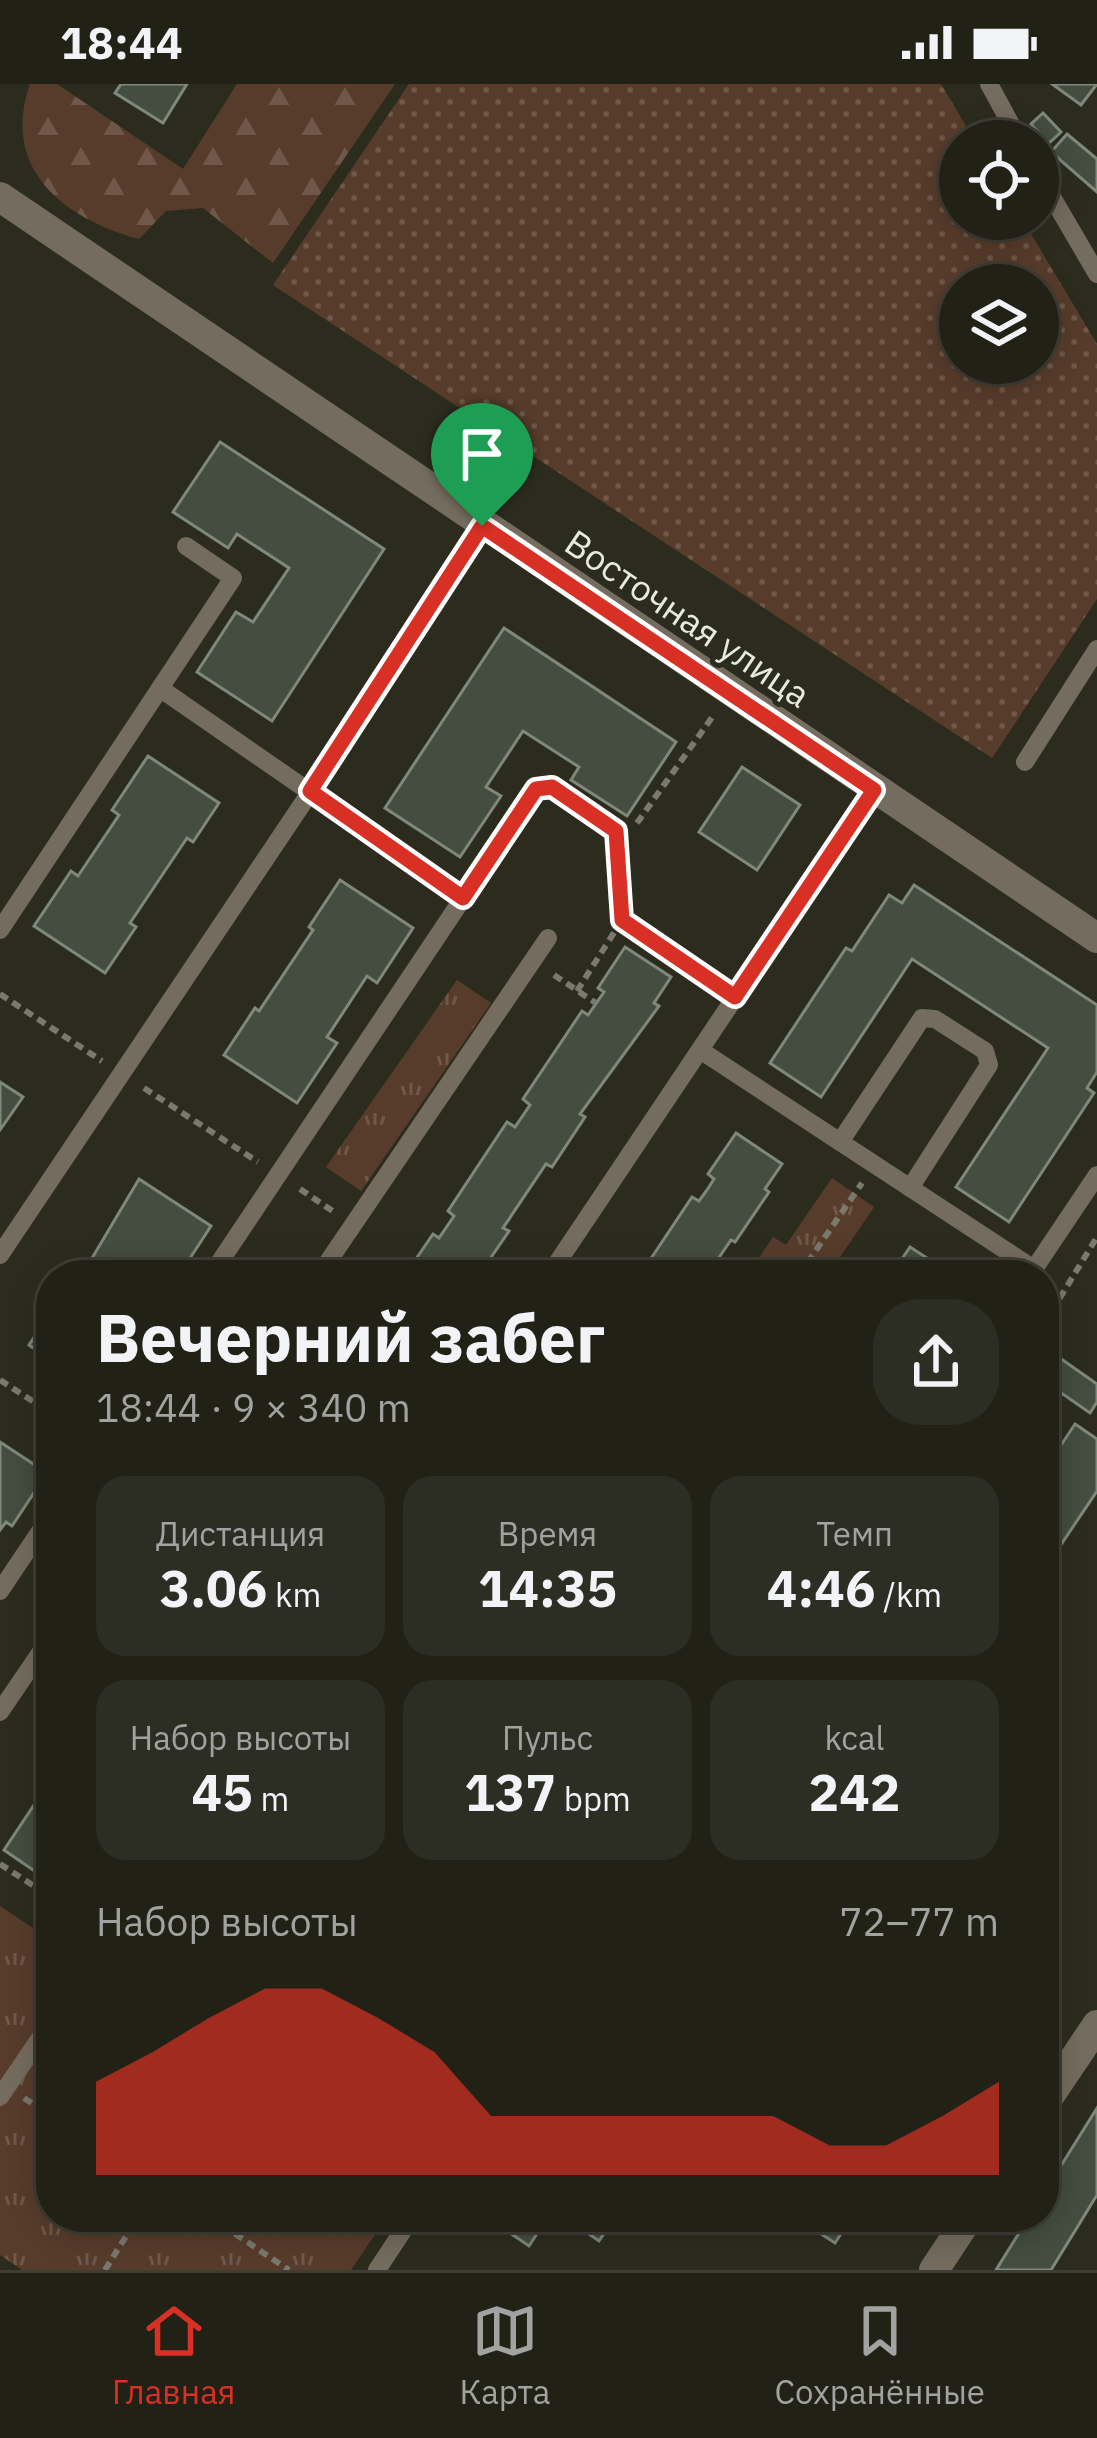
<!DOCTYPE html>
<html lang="ru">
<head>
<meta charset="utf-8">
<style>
	:root { --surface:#212116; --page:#2d2e23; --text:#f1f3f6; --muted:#a2a3a1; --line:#3e3e35; --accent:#d93025 }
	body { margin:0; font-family:"IBM Plex Sans",sans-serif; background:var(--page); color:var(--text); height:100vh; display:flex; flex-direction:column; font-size:45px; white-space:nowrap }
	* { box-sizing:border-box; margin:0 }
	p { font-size:39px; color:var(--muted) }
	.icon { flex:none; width:66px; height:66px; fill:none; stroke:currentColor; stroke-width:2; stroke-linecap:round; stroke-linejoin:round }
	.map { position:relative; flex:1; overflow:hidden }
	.sheet { position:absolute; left:36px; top:1176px; width:1023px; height:972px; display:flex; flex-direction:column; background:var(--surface); border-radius:48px; box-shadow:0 6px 30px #0003,0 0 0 3px var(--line) }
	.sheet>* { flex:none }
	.controls { position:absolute; left:939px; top:36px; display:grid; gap:24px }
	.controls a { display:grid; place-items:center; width:120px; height:120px; border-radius:50%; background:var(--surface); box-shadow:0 6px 30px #0003,0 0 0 3px var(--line); font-size:60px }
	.pin { position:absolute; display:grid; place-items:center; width:102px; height:102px; color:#fff; margin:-123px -51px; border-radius:50% 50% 50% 0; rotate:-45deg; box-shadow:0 0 12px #0007 }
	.pin .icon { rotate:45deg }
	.round { display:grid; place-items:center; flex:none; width:126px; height:126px; border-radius:48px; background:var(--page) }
	.overview { display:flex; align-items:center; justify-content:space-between; height:204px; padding:0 60px }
	h1 { font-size:66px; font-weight:700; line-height:90px }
	.figures { display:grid; grid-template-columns:repeat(3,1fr); gap:18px; height:204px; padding:12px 60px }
	.figures div { display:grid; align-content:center; border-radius:30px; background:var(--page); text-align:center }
	.figures b { font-size:51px; font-weight:700 }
	.figures small { font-size:33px; font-weight:400 }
	.figures p { font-size:33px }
	.chart { height:336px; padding:24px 60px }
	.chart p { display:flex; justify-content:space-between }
	.chart svg { width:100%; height:216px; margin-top:12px; fill:var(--accent); opacity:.7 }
	.status { display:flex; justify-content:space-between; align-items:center; height:84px; padding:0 60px; background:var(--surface); direction:ltr }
	.status svg { height:33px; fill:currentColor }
	.menu { display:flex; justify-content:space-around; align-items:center; height:168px; border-top:3px solid var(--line); background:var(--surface); font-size:33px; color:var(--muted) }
	.menu a { display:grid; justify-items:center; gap:6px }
	.menu .on { color:var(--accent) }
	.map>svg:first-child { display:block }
	.grass { fill:url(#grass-dots); fill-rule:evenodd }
	.forest { fill:url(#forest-firs) }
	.park { fill:url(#park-tufts) }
	.building { fill:#444d40; stroke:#7e897a; stroke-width:3 }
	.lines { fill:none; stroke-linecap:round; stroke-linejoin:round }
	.path { stroke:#79796d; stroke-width:6; stroke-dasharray:9 6; stroke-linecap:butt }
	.lane { stroke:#746c5e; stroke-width:18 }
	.street { stroke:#746c5e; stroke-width:30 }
	.route-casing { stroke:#fff; stroke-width:24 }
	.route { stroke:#d93025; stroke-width:15 }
	.labels { text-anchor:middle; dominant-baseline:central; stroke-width:10; stroke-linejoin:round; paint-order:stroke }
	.street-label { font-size:36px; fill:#e9eae0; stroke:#2c2c1e }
</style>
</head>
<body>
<div class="status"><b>18:44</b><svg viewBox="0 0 49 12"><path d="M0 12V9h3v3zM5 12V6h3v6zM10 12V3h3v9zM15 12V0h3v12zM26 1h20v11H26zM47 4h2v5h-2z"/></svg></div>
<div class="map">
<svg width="1097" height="2186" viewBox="0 0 1097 2186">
	<defs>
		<pattern id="grass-dots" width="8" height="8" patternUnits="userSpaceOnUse" patternTransform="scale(3)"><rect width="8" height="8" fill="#573c2b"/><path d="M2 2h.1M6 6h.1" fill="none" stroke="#6f5849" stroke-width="1.8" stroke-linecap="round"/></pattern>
		<pattern id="forest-firs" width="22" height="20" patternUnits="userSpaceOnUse" patternTransform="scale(3)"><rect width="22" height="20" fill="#573c2b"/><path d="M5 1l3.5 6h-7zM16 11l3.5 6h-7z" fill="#6f5849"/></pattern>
		<pattern id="park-tufts" width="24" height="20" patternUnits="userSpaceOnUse" patternTransform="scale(3)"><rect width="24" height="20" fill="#573c2b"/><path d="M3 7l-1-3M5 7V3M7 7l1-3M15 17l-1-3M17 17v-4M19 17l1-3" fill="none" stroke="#6f5849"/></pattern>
	</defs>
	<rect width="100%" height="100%" fill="#2c2c1e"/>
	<path class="grass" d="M 409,0 L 941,0 L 975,57 L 960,57 L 960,135 L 1022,135 L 1097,260 L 1097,515 L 992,674 L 273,201 ZM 960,201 L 1038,201 L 1038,279 L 960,279 Z"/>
	<path class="forest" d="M 30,0 L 57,0 L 183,85 L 237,0 L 395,0 L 273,179 L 203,124 L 166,127 L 139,155 C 66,135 0,87 30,0 Z"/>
	<g class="park">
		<polygon points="457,896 491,919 361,1107 326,1083"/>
		<polygon points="832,1094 874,1123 828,1191 747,1191 773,1153 786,1161"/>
		<polygon points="0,1822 51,1856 51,2133 387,2133 351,2186 22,2186 0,2171"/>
	</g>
	<g class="building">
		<polygon points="121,0 187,0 163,39 115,9"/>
		<polygon points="1052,0 1097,0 1081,21"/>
		<polygon points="1043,29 1061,48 1048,60 1031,40"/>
		<polygon points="1067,50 1097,75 1097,108 1051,68"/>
		<polygon points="220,358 384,465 272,637 197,588 236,528 253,538 289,484 237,450 228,464 173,428"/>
		<polygon points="504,544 676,658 627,732 571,696 579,683 523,647 486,703 501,712 460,773 385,724"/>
		<polygon points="148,672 219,719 193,758 187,754 130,839 136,843 105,889 34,842 71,787 78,792 119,731 112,726"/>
		<polygon points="742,683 800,721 757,786 699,748"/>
		<polygon points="340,796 413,844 377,899 367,892 327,953 337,959 297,1019 224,971 255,924 259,927 313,846 309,843"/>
		<polygon points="914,801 1097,921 1097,988 1087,1004 1094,1009 1009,1138 956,1103 1048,964 912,875 821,1013 770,979 846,864 852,867 889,811 902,819"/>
		<polygon points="625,863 671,893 654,919 659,922 580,1030 585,1033 552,1083 546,1080 503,1144 509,1147 479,1191 405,1191 433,1150 439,1154 454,1132 448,1127 507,1038 515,1043 530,1021 523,1015 582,927 588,931 604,908 598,904"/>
		<polygon points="0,998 23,1013 0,1046"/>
		<polygon points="736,1049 782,1080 765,1105 769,1108 735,1158 731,1156 707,1191 640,1191 692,1113 699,1117 707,1106 714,1095 708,1090"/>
		<polygon points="139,1095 211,1142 179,1191 170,1188 168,1191 82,1191"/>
		<polygon points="910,1163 953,1191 891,1191"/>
		<polygon points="51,1227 51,1276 29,1261"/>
		<polygon points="1057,1272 1097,1300 1097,1318 1090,1329 1044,1297"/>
		<polygon points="1075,1340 1097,1355 1097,1407 1044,1486 1044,1387"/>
		<polygon points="0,1358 47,1389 12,1442 6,1438 0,1446"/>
		<polygon points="51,1716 51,1794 49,1797 4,1766 34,1721 43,1728"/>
		<polygon points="1097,2024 1097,2111 1051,2186 996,2186 1029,2133 1044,2133 1044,2109"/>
		<polygon points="493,2133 548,2133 529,2162 491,2136"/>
		<polygon points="564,2133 615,2133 599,2157"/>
		<polygon points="795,2133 852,2133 835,2159"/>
	</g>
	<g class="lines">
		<g class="path">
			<polyline points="637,739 713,632"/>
			<polyline points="618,767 622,836"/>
			<polyline points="554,891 596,919"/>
			<polyline points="577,907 622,836 718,901"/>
			<polyline points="0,910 102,977"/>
			<polyline points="144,1004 258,1078"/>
			<polyline points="300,1105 334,1128"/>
			<polyline points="799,1191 862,1099"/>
			<polyline points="1044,1240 1097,1153"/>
			<polyline points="0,1296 51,1329"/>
			<polyline points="0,1780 51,1813"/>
			<polyline points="24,2014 51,2032"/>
			<polyline points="210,2133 289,2186"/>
			<polyline points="105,2186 138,2133"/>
		</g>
		<g class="lane">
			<polyline points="989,0 1020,57"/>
			<polyline points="1038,89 1097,190"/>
			<polyline points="161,605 463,814"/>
			<polyline points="1025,678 1097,565"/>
			<polyline points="0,846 233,494 186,462"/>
			<polyline points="700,966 1034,1185"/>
			<polyline points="840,1058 922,934 935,935 985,967 989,981 910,1104"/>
			<polyline points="0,1171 311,707 482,442"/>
			<polyline points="211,1191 536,705 552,703 616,747"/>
			<polyline points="319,1191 548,854"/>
			<polyline points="549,1191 874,706"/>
			<polyline points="1030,1191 1097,1091"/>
			<polyline points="0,1507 51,1431"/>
			<polyline points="0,1628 51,1553"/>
			<polyline points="0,2013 51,1938"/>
			<polyline points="377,2186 412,2133"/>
		</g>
		<g class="street">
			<polyline points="0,113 1097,854"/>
			<polyline points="1044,2020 1097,1941"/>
			<polyline points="934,2186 969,2133"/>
		</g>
	</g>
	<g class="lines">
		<g class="route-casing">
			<polygon id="route" points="482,442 874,706 735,913 622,836 616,747 552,703 536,705 463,814 310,707"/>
		</g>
		<use href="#route" class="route"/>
	</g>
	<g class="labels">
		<g class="street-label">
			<text transform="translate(688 534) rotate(34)">Восточная улица</text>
		</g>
	</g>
</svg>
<div class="controls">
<a><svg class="icon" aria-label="locate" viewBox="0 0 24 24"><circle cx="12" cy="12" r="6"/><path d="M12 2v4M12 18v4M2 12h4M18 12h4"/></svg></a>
<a><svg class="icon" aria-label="layers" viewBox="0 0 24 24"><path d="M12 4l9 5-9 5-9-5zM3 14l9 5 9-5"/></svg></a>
</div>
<div class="pin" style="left:482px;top:442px;background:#1e9e55"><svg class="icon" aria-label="arrive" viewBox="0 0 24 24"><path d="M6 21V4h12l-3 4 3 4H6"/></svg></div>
<section class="sheet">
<div class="overview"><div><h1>Вечерний забег</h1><p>18:44 · 9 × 340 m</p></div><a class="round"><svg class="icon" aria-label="share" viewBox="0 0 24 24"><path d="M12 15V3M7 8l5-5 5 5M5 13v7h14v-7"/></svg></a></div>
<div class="figures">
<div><p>Дистанция</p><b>3.06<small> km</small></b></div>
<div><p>Время</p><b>14:35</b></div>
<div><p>Темп</p><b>4:46<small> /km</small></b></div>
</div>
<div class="figures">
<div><p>Набор высоты</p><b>45<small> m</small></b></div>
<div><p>Пульс</p><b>137<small> bpm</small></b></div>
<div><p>kcal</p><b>242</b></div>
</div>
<div class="chart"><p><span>Набор высоты</span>72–77 m</p>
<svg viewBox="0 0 160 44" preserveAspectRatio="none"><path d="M0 44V25L10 19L20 12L30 6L40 6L50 12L60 19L70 32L80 32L90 32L100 32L110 32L120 32L130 38L140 38L150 32L160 25V44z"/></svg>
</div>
</section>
</div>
<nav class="menu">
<a class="on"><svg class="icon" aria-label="home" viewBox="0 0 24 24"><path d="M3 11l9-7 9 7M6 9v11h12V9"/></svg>Главная</a>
<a><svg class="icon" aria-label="map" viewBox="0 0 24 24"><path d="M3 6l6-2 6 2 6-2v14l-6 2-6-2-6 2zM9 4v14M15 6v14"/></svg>Карта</a>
<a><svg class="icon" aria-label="saved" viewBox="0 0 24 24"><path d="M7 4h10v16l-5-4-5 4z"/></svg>Сохранённые</a>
</nav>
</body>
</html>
